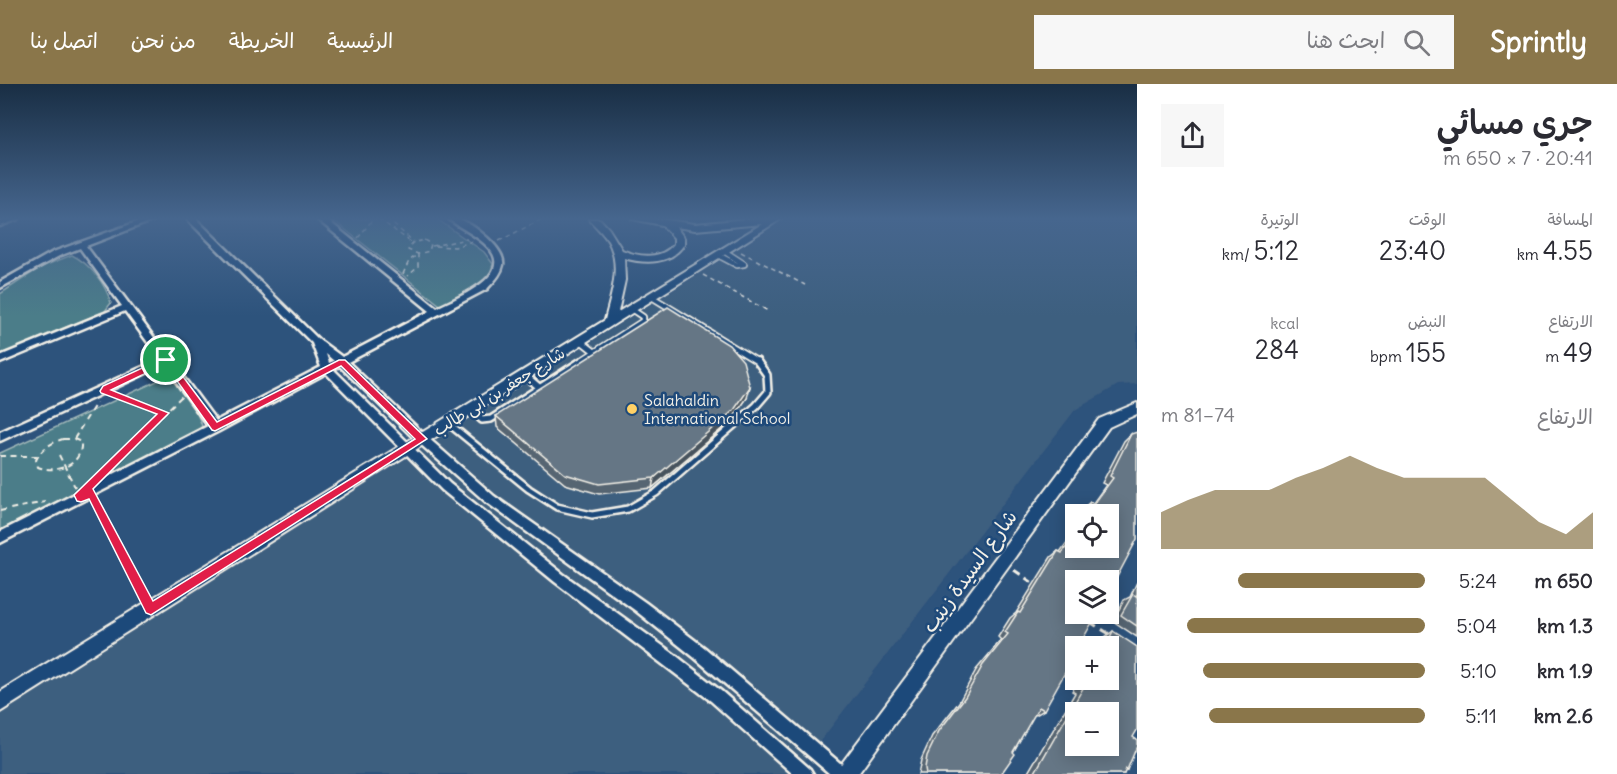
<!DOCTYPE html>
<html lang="ar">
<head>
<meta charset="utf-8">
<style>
	:root { --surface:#fff; --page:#f7f7f7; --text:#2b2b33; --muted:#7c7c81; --accent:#8a764a }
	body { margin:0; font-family:Delius,"Playpen Sans Arabic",sans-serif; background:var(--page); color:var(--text); direction:rtl; height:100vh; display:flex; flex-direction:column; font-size:22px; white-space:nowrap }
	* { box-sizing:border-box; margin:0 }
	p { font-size:20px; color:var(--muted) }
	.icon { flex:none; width:33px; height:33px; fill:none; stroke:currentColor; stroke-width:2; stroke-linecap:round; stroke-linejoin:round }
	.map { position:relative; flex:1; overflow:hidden; direction:ltr }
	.drawer { display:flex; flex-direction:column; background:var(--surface); width:480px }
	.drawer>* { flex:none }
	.fabs { position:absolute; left:1065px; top:420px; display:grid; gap:12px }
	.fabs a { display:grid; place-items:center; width:54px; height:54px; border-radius:0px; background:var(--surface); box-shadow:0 3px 15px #0003; font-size:30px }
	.pin { position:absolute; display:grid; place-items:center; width:51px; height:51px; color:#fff; margin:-26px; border:3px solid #fff; border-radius:50%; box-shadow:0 2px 6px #0007 }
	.round { display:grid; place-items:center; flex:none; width:63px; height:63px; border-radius:0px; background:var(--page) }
	.overview { display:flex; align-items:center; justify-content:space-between; height:102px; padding:0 24px }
	h1 { font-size:33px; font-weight:600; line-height:45px }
	.metrics { display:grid; grid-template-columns:repeat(3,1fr); gap:9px; height:102px; padding:6px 24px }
	.metrics div { display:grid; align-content:center }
	.metrics b { font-size:26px; font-weight:600 }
	.metrics small { font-size:16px; font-weight:400 }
	.metrics p { font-size:16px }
	.chart { height:168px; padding:12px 24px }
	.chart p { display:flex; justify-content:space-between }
	.chart svg { width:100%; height:108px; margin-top:6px; fill:var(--accent); opacity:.7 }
	ul { padding:0 24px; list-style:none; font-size:20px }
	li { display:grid; grid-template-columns:96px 72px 1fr; align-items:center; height:45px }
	li i { height:15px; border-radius:8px; background:var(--accent) }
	header { display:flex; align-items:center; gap:36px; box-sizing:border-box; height:84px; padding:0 30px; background:var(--accent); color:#fff }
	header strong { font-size:28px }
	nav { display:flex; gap:33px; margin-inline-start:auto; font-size:21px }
	.search { width:420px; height:54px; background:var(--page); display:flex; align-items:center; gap:15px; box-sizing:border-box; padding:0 21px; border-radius:0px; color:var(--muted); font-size:22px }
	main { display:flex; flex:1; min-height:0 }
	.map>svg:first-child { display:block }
	.built { fill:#3e5e7f }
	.green { fill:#4b7d89; stroke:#a0b7b8; stroke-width:1.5 }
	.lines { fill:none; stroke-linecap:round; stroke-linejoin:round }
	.lane-far1-casing { stroke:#f4f1e8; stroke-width:8 }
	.lane-casing { stroke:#f4f1e8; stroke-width:10 }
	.street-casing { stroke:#f4f1e8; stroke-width:5 }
	.secondary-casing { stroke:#f4f1e8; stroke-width:4 }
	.path-far2 { stroke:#f4f1e8; stroke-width:1.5; stroke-dasharray:4.5 4; stroke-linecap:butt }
	.path-far1 { stroke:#f4f1e8; stroke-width:2; stroke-dasharray:6 4.5; stroke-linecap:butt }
	.path { stroke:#f4f1e8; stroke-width:3; stroke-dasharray:8 6; stroke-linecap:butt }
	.lane-far1 { stroke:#1f4a7a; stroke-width:4.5 }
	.lane { stroke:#1f4a7a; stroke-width:5 }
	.street { fill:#1f4a7a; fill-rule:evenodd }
	.secondary { fill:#1f4a7a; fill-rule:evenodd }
	.wall { fill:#576572; stroke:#f4f1e8; stroke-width:1.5 }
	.shaded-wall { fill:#47535d; stroke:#f4f1e8; stroke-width:1.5 }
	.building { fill:#657685; stroke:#f4f1e8; stroke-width:1.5; fill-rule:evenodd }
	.route { fill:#e11d48; stroke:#fff; stroke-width:1.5; fill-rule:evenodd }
	.poi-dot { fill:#ffd166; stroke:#1f4a7a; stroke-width:2 }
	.labels { text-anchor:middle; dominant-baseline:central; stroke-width:5; stroke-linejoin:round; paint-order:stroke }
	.street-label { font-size:16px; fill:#f4f1e8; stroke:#1f4a7a }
	.poi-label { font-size:16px; fill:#f4f1e8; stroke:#1f4a7a; text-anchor:start }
	.near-street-label { font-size:20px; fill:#f4f1e8; stroke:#1f4a7a }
</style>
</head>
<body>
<header>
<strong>Sprintly</strong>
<div class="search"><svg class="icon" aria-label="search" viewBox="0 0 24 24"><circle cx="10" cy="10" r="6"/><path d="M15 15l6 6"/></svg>ابحث هنا</div>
<nav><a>الرئيسية</a><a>الخريطة</a><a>من نحن</a><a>اتصل بنا</a></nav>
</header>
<main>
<section class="drawer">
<div class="overview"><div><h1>جري مسائي</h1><p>20:41 · 7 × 650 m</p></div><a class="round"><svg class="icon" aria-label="share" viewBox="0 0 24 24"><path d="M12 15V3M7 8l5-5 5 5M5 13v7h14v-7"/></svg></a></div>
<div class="metrics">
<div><p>المسافة</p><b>4.55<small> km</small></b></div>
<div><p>الوقت</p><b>23:40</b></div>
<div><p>الوتيرة</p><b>5:12<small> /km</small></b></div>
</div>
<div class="metrics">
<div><p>الارتفاع</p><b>49<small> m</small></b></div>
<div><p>النبض</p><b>155<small> bpm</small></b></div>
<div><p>kcal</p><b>284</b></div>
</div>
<div class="chart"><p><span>الارتفاع</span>74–81 m</p>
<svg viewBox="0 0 160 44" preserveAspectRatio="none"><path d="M0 44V29L10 24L20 20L30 20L40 20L50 15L60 11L70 6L80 11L90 15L100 15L110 15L120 15L130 24L140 33L150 38L160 29V44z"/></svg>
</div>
<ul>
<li><b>650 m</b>5:24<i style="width:71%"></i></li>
<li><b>1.3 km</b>5:04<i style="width:90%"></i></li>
<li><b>1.9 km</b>5:10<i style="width:84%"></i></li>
<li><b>2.6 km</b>5:11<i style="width:82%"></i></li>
</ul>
</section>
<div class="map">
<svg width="1137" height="690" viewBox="0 0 1137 690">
	<rect width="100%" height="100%" fill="#2d537c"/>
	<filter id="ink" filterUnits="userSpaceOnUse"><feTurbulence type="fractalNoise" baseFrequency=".0167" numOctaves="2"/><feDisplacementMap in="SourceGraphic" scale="12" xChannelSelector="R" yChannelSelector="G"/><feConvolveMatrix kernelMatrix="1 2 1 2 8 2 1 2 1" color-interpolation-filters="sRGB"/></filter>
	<g filter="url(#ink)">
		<polygon class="built" points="786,135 1137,135 1137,300 1118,301 1075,326 795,690 0,690 0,624 422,365"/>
		<g class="green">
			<path d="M 332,135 L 437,135 L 484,168 L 493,180 C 491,186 490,193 485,198 C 475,209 455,220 440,221 Z"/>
			<path d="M 72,171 C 90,180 105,199 111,219 L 105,227 L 0,270 L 0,210 L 41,183 Z"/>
			<path d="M 168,292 C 178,292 199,332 202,342 L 196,349 L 0,450 L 0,369 Z"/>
		</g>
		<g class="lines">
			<g class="lane-far1-casing">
				<g id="lane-far1">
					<polyline points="718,171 737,181 744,180 724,167"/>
					<polyline points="652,213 758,278"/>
					<polyline points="581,257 595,268"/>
					<polyline points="579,278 643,237 643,233 631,225"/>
				</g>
			</g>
			<g class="lane-casing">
				<g id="lane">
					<polyline points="525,291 540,304"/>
					<polyline points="470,325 482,336 491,335 581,277"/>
					<polyline points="448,339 529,405 557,423 592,431 628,425 656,409 756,322 768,308 767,291 757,277"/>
				</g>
			</g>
			<g class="street-casing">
				<g id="street">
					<polygon points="7,135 19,135 0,142 0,138"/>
					<path d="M 145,135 L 157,135 L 86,162 L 216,337 L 321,283 L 312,259 L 187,135 L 196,135 L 319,256 L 342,273 L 430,227 L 317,135 L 326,135 L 437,224 C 456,214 516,192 488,163 C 477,151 461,145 449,135 C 450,135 458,135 459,135 C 473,140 506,165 503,181 C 501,191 493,198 487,205 L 348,278 L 426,352 L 494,412 L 646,519 L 705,564 L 847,685 L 850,690 L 830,690 L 695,574 L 636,527 L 486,418 L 418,358 L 340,282 L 333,285 L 450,400 L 563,490 L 674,570 L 721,607 L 810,685 L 813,690 L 793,690 L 711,617 L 555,498 L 442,406 L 326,289 L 219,347 L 0,459 L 0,448 L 208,342 L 164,281 L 0,357 L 0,348 L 160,275 L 125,227 L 0,279 L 0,272 L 122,222 L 80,164 L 59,172 L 0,204 L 0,198 L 53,168 ZM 326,270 L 334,277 L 329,279 Z"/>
				</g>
			</g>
			<g class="secondary-casing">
				<g id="secondary">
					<path d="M 589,135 L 600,135 L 609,145 L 622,166 C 639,173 661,176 674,160 L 674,154 L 662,141 L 632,135 L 660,135 L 695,140 L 746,135 L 781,135 L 0,628 L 0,608 L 605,236 C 611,211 622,182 608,157 C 603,149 596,143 589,135 ZM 762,140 L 618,228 L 625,196 L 624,174 C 645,180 671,181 684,160 L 684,154 L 676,143 L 695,146 Z"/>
					<polygon points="1137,319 1137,330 1109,343 858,690 836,690 839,683 1099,335"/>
				</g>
			</g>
			<g class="path-far2">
				<polyline points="379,135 412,159"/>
				<polyline points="387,135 414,158"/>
				<polyline points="358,154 373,135"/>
				<polygon points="424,156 431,160 429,167 418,170 408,166 412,159"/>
				<polyline points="499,157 542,135"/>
				<polyline points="432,162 467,155"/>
				<polyline points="435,162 455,163 473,157"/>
				<polyline points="741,168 805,201"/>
				<polyline points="403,190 409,177 418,170 418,183 408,192"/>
				<polyline points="703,191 768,227"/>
			</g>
			<g class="path-far1">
				<polyline points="113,310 164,329"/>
				<path d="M 63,355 L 74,355 L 81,358 C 83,381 57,390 38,383 L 36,376 C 42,364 51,359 63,355 Z"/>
				<polyline points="74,355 96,319"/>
				<polyline points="59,371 75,403"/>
				<polyline points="0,372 38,372"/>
				<polyline points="101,389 182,312"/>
				<polyline points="95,416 117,460"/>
				<polyline points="0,427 45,418"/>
			</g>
			<g class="path">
				<polyline points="116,458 144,513"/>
				<polyline points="1014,486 1036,501"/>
				<polyline points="1090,538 1111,551"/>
			</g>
			<use href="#lane-far1" class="lane-far1"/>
			<use href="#lane" class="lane"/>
			<use href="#street" class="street"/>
			<use href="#secondary" class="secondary"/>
		</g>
		<g class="wall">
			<polygon points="747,314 731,337 652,404 599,410 565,400 497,343 496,332"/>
			<polygon points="1131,350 1117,493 1108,500 1108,496 1076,496 1044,626 1036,631 1034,630 1001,690 918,690 921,676 932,652 959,618 976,586 1001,556 998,553 1010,534 1016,529 1051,473 1058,467 1060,468 1076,446 1076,464 1108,430 1079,430 1083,424 1090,418 1093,419 1106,401 1102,399 1124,357"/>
			<polygon points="1137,498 1137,553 1113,537 1124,516 1130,513"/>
			<polygon points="1113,547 1133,653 1127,686 1125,687 1124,690 1027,690 1075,609 1072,607 1079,596 1108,596 1108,562 1100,562 1105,553"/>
		</g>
		<polygon class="shaded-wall" points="750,303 747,314 731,337 652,404 654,394"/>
		<g class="building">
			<polygon points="668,223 729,261 743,277 750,303 734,326 654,394 599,400 565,390 496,332"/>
			<polygon points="1137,348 1137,455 1117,493 1111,490 1108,496 1076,496 1076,530 1089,530 1088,531 1094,535 1079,562 1076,562 1076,569 1044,626 1039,623 1013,668 1015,670 1001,690 926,690 925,684 927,672 939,647 965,613 983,581 1008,550 1005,548 1018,528 1020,529 1058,467 1062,469 1076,450 1076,464 1108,464 1108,430 1083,430 1090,418 1094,420 1113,394 1110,392 1131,350"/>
			<polygon points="1133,510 1136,512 1137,510 1137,542 1121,531"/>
			<path d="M 1113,547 L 1137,563 L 1137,646 L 1133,653 L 1137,656 L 1137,662 L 1127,686 L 1126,685 L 1124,690 L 1034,690 L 1083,604 L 1080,602 L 1084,596 L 1108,596 L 1108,562 L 1106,562 ZM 1076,628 L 1108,628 L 1108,662 L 1076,662 Z"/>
		</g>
	</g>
	<linearGradient id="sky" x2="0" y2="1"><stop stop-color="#192e44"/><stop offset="0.58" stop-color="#46668e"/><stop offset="1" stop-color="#46668e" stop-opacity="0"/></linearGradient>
	<rect width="1137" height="232" fill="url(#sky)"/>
	<path class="route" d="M 166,273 L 169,274 L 217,338 L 339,276 L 345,276 L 427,355 L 151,531 L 146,529 L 89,415 L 81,418 L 77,417 L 74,411 L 157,330 L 101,309 L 100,307 L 103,302 ZM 165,280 L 212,346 L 215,347 L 341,282 L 415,355 L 153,517 L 93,405 L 169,329 L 111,306 Z"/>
	<circle class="poi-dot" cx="632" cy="325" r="6"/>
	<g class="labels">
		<g class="street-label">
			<text transform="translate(499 307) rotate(-32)">شارع جعفر بن ابى طالب</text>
		</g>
		<g class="poi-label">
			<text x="644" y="316">Salahaldin<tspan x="644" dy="18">International School</tspan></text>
		</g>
		<g class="near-street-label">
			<text transform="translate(969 487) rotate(-54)">شارع السيدة زينب</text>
		</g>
	</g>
</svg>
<div class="fabs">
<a><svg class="icon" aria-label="locate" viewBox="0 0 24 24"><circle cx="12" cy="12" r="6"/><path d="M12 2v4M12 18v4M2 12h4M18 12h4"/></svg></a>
<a><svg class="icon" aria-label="layers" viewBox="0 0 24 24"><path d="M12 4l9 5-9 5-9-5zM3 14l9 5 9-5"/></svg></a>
<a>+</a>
<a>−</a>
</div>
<div class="pin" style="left:166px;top:276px;background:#1e9e55"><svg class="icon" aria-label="arrive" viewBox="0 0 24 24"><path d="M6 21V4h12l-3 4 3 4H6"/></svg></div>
</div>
</main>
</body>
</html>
